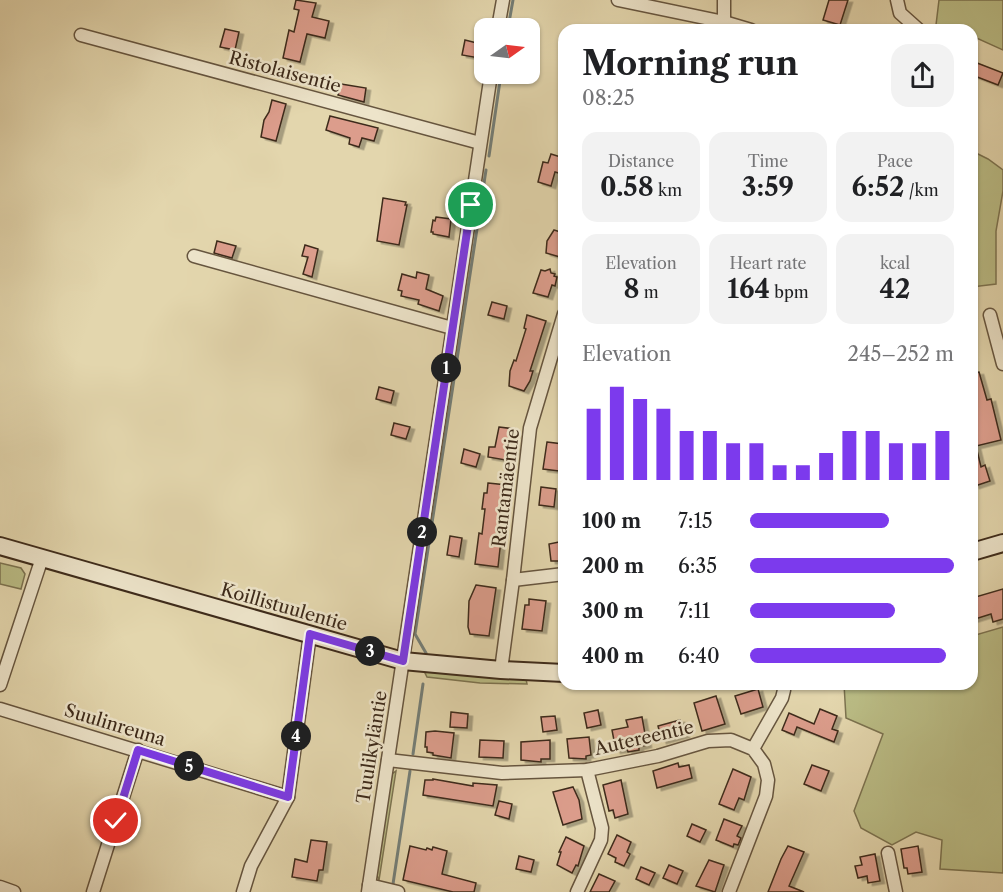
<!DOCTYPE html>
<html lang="en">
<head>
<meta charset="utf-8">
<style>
	:root { --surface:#fff; --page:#f2f2f2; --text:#202124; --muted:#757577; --accent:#7c3aed }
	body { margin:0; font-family:"Libre Caslon Text",serif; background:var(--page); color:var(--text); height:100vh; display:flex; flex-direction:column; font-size:22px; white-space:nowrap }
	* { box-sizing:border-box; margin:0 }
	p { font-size:20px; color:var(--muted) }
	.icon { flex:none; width:33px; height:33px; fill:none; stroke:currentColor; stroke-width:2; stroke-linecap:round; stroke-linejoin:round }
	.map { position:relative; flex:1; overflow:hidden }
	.panel { position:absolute; left:558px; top:24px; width:420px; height:666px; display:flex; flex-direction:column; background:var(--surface); border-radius:18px; box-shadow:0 2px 4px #0004 }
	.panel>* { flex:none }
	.needle { width:39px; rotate:76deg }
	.tools { position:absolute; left:474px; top:18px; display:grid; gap:12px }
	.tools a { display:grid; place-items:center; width:66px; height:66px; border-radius:12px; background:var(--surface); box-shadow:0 2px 4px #0004; font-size:30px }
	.pin { position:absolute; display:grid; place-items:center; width:51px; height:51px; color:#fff; margin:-26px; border:3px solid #fff; border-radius:50%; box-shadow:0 2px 6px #0007 }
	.km { position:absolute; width:30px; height:30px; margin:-15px; border-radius:50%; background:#222; color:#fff; font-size:16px; line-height:30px; text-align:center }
	.round { display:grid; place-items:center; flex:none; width:63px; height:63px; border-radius:18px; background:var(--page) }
	.head { display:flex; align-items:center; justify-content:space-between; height:102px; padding:0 24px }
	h1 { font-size:33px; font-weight:800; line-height:45px }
	.stats { display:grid; grid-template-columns:repeat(3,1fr); gap:9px; height:102px; padding:6px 24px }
	.stats div { display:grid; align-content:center; border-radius:15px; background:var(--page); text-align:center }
	.stats b { font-size:26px; font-weight:800 }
	.stats small { font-size:16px; font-weight:400 }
	.stats p { font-size:16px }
	.chart { height:168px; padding:12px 24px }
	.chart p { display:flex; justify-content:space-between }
	.chart svg { width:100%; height:108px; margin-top:6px; stroke:var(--accent); stroke-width:6 }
	ul { padding:0 24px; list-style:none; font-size:20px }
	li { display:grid; grid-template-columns:96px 72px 1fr; align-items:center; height:45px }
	li i { height:15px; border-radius:8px; background:var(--accent) }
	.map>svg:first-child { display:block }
	.green { fill:#babc85; stroke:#7c7350; stroke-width:1.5 }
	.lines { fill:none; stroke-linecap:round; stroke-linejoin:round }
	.stream { stroke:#747e77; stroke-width:3 }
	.building { fill:#dc9d8c; stroke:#3d2a1a; stroke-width:1.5; filter:url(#shadow) }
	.street-casing { stroke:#66553f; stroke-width:15 }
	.secondary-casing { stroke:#3d2a1a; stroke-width:20 }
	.street { stroke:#ede4ca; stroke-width:12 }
	.secondary { stroke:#ede4ca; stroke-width:16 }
	.route-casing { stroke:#fff; stroke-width:12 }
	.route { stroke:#7c3aed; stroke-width:8 }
	.labels { text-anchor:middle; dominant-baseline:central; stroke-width:5; stroke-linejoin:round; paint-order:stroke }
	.street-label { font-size:18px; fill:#3d2a1a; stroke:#ede4ca }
</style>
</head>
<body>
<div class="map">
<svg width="1003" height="892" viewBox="0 0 1003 892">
	<defs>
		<filter id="shadow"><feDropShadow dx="4.5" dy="2.5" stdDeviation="0" flood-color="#0004"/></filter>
	</defs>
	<rect width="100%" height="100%" fill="#e3d6ad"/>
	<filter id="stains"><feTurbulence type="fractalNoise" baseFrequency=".00333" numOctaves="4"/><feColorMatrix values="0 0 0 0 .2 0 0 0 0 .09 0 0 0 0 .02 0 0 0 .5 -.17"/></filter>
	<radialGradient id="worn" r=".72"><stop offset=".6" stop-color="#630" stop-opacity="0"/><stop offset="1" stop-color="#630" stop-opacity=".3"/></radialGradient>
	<g class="green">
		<polygon points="939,0 1003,0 1003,50 972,36 972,30 958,30 936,25"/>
		<polygon points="972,151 988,159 1003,170 1003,191 996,231 996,284 972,287"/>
		<polygon points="0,563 21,568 25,574 21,589 0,584"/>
		<polygon points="1003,627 1003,873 940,869 942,840 916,832 892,845 861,828 854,811 883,734 846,718 844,684 972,684 972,636"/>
		<polygon points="429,671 481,677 526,679 527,684 480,683 427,677 425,673"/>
		<polygon points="396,771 379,880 376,873 392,774"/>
	</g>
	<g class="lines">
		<g class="stream">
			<polyline points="508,28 513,0"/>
			<polyline points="489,156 501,74"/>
			<polyline points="426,653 415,634 486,170"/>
			<polyline points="413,754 423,684"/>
			<polyline points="393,884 410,771"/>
		</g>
	</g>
	<g class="building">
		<polygon points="296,0 316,3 312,17 329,21 325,38 307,34 300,62 283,58 289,30 294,32 299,10 294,9"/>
		<polygon points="829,0 848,0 840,25 823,20"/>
		<polygon points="225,29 239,32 235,50 220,47"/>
		<polygon points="465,40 481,44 479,58 462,55"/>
		<polygon points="972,61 1003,73 998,85 972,75"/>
		<polygon points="341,84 366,88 364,102 338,95"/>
		<polygon points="272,100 286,104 276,141 261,137 264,120 269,112"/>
		<polygon points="330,116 378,128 374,141 362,138 359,147 349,144 350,138 326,130"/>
		<polygon points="551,154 564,158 562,174 555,172 551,186 538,182 543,162 548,163"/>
		<polygon points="383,198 406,202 405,205 407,205 399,245 377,241"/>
		<polygon points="436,217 451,219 449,237 433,234 433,232 431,232 433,220 435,221"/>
		<polygon points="554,230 564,233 564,254 561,253 560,257 546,253 547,241"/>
		<polygon points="217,241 236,246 232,258 214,253"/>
		<polygon points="305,245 318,249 312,277 303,274 308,257 302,256"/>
		<polygon points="550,269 551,273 555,274 554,276 557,277 555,286 552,285 548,297 533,293 541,270 545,271"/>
		<polygon points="417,272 429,275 426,289 443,296 439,311 418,304 419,300 401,296 402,291 398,290 402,274 416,278"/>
		<polygon points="492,302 507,306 504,319 488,315"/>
		<polygon points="527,315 546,321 530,371 533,371 530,381 524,391 509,386 510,371 514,360 516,361 526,329 524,328"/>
		<polygon points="979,372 987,400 991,399 1001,440 976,446 981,467 985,465 990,481 975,486 972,477 972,396 975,396 972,373"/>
		<polygon points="379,387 394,391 391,403 376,399"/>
		<polygon points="394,423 410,427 406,439 391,435"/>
		<polygon points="499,427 515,429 514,452 512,452 511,461 488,457 489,447 495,447"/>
		<polygon points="547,442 563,444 559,471 543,469"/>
		<polygon points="464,449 480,454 476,467 461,463"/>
		<polygon points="488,483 507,485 498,567 475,564 479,533 482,534 485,509 482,509 484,493 487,493"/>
		<polygon points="541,487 556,489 554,507 539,505"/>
		<polygon points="450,536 462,538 459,557 447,555"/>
		<polygon points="564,541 564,561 551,561 549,544"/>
		<polygon points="476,585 496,588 489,636 470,634 468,627 469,601"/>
		<polygon points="1003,589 1003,619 993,622 991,614 972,620 972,598"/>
		<polygon points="529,599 546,601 542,631 522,629 525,605 529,605"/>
		<polygon points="758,689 763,707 741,714 735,696"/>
		<polygon points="716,696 725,724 702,731 694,703"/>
		<polygon points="820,709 837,716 832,729 838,731 834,742 797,727 794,735 782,730 789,713 814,724"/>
		<polygon points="598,710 601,725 587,728 584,713"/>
		<polygon points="451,712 468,714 467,728 450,727"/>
		<polygon points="555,716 557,730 543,732 541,717"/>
		<polygon points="642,717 647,745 639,747 639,750 628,752 627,749 616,751 612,730 628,727 626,720"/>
		<polygon points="680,720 685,735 662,741 658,726"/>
		<polygon points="435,731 454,733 451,758 433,755 433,753 427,752 427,747 425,747 426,732"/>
		<polygon points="589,737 591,755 586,756 586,759 569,758 567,739"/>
		<polygon points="480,740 504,741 503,758 479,757"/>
		<polygon points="550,740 550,759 541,759 541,762 521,760 521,742"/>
		<polygon points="678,763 679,767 689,765 692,778 657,788 653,771"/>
		<polygon points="812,765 829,771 821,791 804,784"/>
		<polygon points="733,769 751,777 744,800 739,798 734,810 719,804"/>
		<polygon points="433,779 473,786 473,783 497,785 493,806 423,795 425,780 433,780"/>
		<polygon points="621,780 628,814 615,818 613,810 609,811 603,785"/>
		<polygon points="573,787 579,800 582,819 563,825 553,792"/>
		<polygon points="499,801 512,804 509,819 495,815"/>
		<polygon points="724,819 742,826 737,836 741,838 738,845 734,844 733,847 716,840"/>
		<polygon points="692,824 706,830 700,842 687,836"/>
		<polygon points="617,835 631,842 627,852 630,854 624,866 615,862 616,858 608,854"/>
		<polygon points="566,837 584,846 578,866 576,865 572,873 557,865 561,852 559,852"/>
		<polygon points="311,840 327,842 323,870 319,870 317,881 292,877 295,859 307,862"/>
		<polygon points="410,846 426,850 427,848 432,850 433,847 447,851 442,874 476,883 474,892 453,892 403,880"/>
		<polygon points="788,846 804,852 789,886 804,892 768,892 781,859"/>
		<polygon points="918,846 922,872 908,874 907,868 904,868 901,849"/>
		<polygon points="875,854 880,881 868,883 867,876 858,878 855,866 862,865 860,857"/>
		<polygon points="519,856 534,860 531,872 516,869"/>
		<polygon points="709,860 724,865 715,892 696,886"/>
		<polygon points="669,865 683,871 677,884 663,878"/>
		<polygon points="641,867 655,873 649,885 636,879"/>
		<polygon points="599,874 615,881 609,892 590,892"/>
	</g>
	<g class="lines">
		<g class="street-casing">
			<g id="street">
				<polyline points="618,0 724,22 751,30"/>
				<polyline points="897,0 900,13 919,30"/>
				<polyline points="724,22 724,0"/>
				<polyline points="498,28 503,0"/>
				<polyline points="81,35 480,143"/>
				<polyline points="194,256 452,328"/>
				<polyline points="990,315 1003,364"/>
				<polyline points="513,580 564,574"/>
				<polyline points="501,670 513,580 530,428 564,314"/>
				<polyline points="0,685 42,558"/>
				<polyline points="0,709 288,797"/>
				<polyline points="753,749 782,698 784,690 782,684"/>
				<polyline points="388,760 502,773 587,770 658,756 708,741 731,740 753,749 764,764 768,780 766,796 729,892"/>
				<polyline points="888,853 896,892"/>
				<polyline points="369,885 398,892"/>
				<polyline points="0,887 14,892"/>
				<polyline points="93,892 138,750"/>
				<polyline points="243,892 251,866 288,797 310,634"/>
				<polyline points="368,892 491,74"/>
				<polyline points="577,892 601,840 602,828 587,770"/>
			</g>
		</g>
		<g class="secondary-casing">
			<g id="secondary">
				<polyline points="0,546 403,661 501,670 564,673"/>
				<polyline points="972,552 1003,543"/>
			</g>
		</g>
		<use href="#street" class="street"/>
		<use href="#secondary" class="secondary"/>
	</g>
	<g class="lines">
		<g class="route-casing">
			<polyline id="route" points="116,821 138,750 288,797 310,634 403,661 471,205"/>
		</g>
		<use href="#route" class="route"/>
	</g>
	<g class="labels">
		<g class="street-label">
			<text transform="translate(285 72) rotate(15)">Ristolaisentie</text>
			<text transform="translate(506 488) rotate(-83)">Rantamäentie</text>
			<text transform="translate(284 607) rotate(16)">Koillistuulentie</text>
			<text transform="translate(115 725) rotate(17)">Suulinreuna</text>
			<text transform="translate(644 738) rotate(-13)">Autereentie</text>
			<text transform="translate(372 747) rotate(-81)">Tuulikyläntie</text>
		</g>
	</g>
	<rect width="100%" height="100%" filter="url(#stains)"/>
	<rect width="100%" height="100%" fill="url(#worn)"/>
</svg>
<div class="tools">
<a><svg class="needle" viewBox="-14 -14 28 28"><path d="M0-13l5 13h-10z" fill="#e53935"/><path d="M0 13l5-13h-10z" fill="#757577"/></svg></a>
</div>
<div class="pin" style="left:471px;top:205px;background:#1e9e55"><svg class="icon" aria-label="arrive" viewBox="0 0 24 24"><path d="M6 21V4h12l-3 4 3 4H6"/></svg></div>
<div class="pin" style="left:116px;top:821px;background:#d93025"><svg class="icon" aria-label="check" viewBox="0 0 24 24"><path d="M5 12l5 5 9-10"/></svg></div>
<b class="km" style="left:446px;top:368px">1</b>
<b class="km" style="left:422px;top:532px">2</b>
<b class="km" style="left:370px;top:651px">3</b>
<b class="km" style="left:296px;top:736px">4</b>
<b class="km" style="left:189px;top:766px">5</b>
<section class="panel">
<div class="head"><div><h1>Morning run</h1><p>08:25</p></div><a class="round"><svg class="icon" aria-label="share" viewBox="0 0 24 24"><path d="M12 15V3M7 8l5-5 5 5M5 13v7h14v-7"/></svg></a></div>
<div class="stats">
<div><p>Distance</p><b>0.58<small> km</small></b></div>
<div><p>Time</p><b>3:59</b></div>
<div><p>Pace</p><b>6:52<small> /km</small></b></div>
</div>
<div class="stats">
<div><p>Elevation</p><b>8<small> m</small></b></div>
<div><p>Heart rate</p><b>164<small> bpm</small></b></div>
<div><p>kcal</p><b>42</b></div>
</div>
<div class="chart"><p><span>Elevation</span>245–252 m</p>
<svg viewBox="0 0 160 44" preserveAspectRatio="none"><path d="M5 44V15M15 44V6M25 44V11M35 44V15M45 44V24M55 44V24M65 44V29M75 44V29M85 44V38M95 44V38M105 44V33M115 44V24M125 44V24M135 44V29M145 44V29M155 44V24"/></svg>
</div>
<ul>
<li><b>100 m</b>7:15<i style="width:68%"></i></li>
<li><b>200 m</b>6:35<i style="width:100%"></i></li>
<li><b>300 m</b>7:11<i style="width:71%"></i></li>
<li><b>400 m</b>6:40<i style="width:96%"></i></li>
</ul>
</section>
</div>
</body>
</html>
